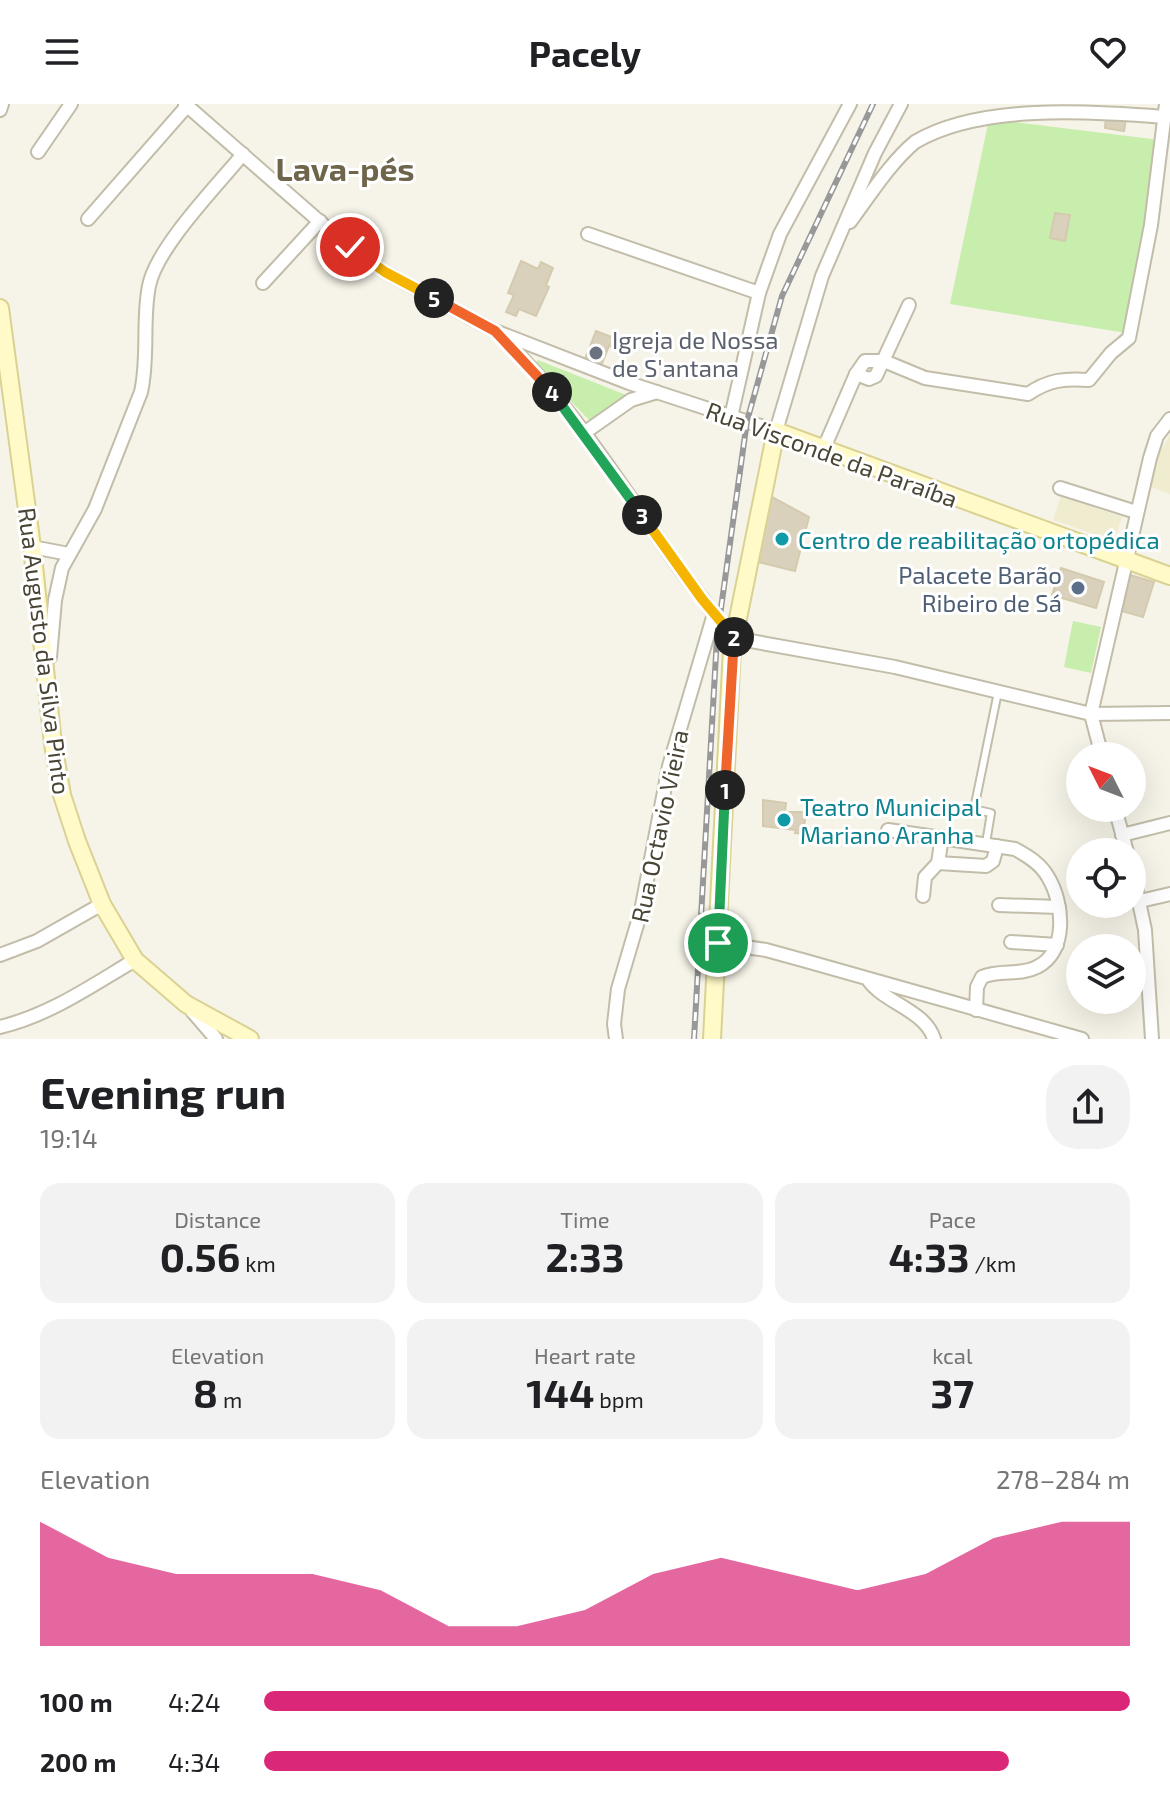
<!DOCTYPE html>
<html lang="en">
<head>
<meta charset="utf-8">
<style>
	:root { --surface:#fff; --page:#f2f2f2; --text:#202124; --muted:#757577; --accent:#db2777 }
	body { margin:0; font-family:"Exo 2",sans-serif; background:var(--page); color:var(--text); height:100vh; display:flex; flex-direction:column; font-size:30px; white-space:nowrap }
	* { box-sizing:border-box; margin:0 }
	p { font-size:26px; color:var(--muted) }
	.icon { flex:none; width:44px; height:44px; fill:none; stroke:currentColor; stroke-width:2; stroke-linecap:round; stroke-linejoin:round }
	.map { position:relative; height:935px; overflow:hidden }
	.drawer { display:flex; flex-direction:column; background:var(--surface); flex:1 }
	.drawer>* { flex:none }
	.needle { width:52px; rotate:312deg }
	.controls { position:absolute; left:1066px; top:638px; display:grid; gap:16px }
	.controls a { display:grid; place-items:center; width:80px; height:80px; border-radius:50%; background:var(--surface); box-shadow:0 8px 32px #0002; font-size:40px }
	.pin { position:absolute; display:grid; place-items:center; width:68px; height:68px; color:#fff; margin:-34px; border:4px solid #fff; border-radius:50%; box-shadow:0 2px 8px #0007 }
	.km { position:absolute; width:40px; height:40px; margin:-20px; border-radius:50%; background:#222; color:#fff; font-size:22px; line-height:40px; text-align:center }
	.round { display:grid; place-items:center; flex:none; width:84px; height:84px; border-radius:32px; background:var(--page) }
	.head { display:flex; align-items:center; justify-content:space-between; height:136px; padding:0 40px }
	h1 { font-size:44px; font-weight:700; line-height:60px }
	.figures { display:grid; grid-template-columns:repeat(3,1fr); gap:12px; height:136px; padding:8px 40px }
	.figures div { display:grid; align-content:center; border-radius:20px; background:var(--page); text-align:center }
	.figures b { font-size:40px; font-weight:700 }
	.figures small { font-size:22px; font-weight:400 }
	.figures p { font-size:22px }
	.chart { height:224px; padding:16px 40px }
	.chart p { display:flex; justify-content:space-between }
	.chart svg { width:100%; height:144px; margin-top:8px; fill:var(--accent); opacity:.7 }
	ul { padding:0 40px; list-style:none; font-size:26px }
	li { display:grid; grid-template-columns:128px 96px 1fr; align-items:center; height:60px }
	li i { height:20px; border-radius:10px; background:var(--accent) }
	header { display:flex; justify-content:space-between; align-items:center; height:104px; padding:0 40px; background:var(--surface); font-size:36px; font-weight:700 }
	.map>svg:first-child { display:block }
	.education { fill:#f0ecd0 }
	.green { fill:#c7eead }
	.building { fill:#d9d1bc; stroke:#d4cbae; stroke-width:2 }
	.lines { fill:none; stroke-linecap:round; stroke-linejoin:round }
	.lane-casing { stroke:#c2bda9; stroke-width:10 }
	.street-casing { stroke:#c2bda9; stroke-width:16 }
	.secondary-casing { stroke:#dad293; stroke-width:20 }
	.lane { stroke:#fff; stroke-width:6 }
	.street { stroke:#fff; stroke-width:12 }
	.secondary { stroke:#fffac8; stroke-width:16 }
	.rail-casing { stroke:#989898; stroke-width:6 }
	.rail { stroke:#fff; stroke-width:3; stroke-dasharray:9; stroke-linecap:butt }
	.split-1-casing { stroke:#fff; stroke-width:16 }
	.split-2-casing { stroke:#fff; stroke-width:16 }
	.split-3-casing { stroke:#fff; stroke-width:16 }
	.split-4-casing { stroke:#fff; stroke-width:16 }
	.split-5-casing { stroke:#fff; stroke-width:16 }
	.split-6-casing { stroke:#fff; stroke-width:16 }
	.split-1 { stroke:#22a559; stroke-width:10 }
	.split-2 { stroke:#f0652b; stroke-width:10 }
	.split-3 { stroke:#f5b400; stroke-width:10 }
	.split-4 { stroke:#22a559; stroke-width:10 }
	.split-5 { stroke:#f0652b; stroke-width:10 }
	.split-6 { stroke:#f5b400; stroke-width:10 }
	.worship-dot { fill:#6b7280; stroke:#fff; stroke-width:3 }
	.culture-dot { fill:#0f9aa8; stroke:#fff; stroke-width:3 }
	.service-dot { fill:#5c6f8a; stroke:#fff; stroke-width:3 }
	.labels { text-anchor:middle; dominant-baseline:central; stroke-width:6; stroke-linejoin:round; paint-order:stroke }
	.worship-label { font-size:24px; fill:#5b616d; stroke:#fff; text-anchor:start }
	.street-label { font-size:24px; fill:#4a4535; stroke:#fff }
	.culture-label { font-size:24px; fill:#0d838f; stroke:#fff; text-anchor:start }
	.service-label { font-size:24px; fill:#4e5e75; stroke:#fff; text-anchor:end }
	.district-label { font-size:32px; font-weight:bold; fill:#6e654b; stroke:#fff }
</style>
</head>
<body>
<header><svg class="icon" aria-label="menu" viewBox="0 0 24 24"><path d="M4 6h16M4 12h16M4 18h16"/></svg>Pacely<svg class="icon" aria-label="heart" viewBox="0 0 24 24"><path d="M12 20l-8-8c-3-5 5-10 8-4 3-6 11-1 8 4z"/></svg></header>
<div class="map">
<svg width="1170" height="935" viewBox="0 0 1170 935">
	<rect width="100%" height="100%" fill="#f6f3e8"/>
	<g class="education">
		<polygon points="1170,331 1170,390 1148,382 1157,353"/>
		<polygon points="1061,392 1122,413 1114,437 1053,416"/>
	</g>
	<g class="green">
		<polygon points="989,15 1160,36 1126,229 950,200"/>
		<polygon points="538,256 626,291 589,316 540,265 535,259"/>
		<polygon points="1073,517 1101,523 1091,569 1064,563"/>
	</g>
	<g class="building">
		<polygon points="1106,11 1126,14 1124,27 1105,24"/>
		<polygon points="1055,109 1070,111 1065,137 1050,134"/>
		<polygon points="521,157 538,165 541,158 553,164 546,181 549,183 536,212 519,205 516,212 506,208 514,191 508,189"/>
		<polygon points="596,227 617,235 614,243 609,242 601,262 585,255"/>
		<polygon points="770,392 809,413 795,467 758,458"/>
		<polygon points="1061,464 1104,478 1096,504 1052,491"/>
		<polygon points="1130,471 1154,478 1143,513 1122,507"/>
		<polygon points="763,696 786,699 785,708 806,708 803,730 795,729 796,726 763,722"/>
	</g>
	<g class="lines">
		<g class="lane-casing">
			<polyline id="lane" points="986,739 991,709 974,705 998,588"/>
		</g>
		<g class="street-casing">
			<g id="street">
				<polyline points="185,0 335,131 385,168 495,227 629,279 776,327 822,172 875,49 901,0"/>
				<polyline points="0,6 2,0"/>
				<polyline points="38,48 71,0"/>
				<polyline points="88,115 187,2"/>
				<path d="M 850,118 C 870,91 890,59 915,38 C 979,0 1088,7 1164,13"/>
				<polyline points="588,130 759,189"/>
				<polyline points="263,179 320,117"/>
				<path d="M 500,232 C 593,320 651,437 734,534 L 895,563 L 1091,610 L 1170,609"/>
				<polyline points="856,270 869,275 876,272 909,201"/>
				<polyline points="731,313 759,189 780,130 850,0"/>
				<polyline points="584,329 631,296 657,288"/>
				<path d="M 824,344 L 856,270 L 865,257 L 884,257 L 925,274 L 1028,290 C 1048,276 1065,274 1089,276 L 1111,249 L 1129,234 L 1151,121 L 1166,0"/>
				<polyline points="1060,384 1136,408"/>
				<polyline points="32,443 69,450"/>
				<path d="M 50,553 L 55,496 L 62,464 L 95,405 L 141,288 C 149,253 142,216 149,182 C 156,144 217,82 243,50"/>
				<polyline points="1102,652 1091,610 1150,354 1157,332 1170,315"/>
				<polyline points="1115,704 1127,748"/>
				<path d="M 888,726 L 1015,745 C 1028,752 1041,760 1048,773 C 1064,799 1068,848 1037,863 C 1020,872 999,865 982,873 L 977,883 L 976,906"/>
				<polyline points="1122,731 1170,719"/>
				<polyline points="938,759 986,762 993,757 997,742"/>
				<polyline points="1132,765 1145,826 1152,935"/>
				<polyline points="923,792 925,773 938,759 942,733"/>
				<polyline points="1140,797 1170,790"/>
				<polyline points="999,801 1059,803"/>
				<polyline points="1011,838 1057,841"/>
				<polyline points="718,839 766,846 806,857 1082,935"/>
				<polyline points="0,851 37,837 102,800"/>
				<path d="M 869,877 C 885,899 926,907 934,935"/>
				<polyline points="192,907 216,935"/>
				<path d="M 0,923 C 50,911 91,882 135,856"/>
				<polyline points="616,935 614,920 618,885 641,807 669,662 714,510"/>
			</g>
		</g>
		<g class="secondary-casing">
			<g id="secondary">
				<polyline points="0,204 32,443 53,640 62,691 77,737 102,800 135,856 186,900 250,935"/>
				<polyline points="712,935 732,544 776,327 1170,472"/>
			</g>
		</g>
		<use href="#lane" class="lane"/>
		<use href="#street" class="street"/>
		<use href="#secondary" class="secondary"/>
		<g class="rail-casing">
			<polyline id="rail" points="694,935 717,533 747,317 782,192 873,0"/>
		</g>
		<use href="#rail" class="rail"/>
	</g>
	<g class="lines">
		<g class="split-1-casing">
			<polyline id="split-1" points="718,839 725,686"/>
		</g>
		<g class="split-2-casing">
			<polyline id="split-2" points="725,686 734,533"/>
		</g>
		<g class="split-3-casing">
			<polyline id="split-3" points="642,411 702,495 734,533"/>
		</g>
		<g class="split-4-casing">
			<polyline id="split-4" points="552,288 642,411"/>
		</g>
		<g class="split-5-casing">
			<polyline id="split-5" points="434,194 495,227 552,288"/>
		</g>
		<g class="split-6-casing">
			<polyline id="split-6" points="350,143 385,168 434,194"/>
		</g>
		<use href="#split-1" class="split-1"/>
		<use href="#split-2" class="split-2"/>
		<use href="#split-3" class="split-3"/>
		<use href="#split-4" class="split-4"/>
		<use href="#split-5" class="split-5"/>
		<use href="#split-6" class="split-6"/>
	</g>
	<circle class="worship-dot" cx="596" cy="249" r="8"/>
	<g class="culture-dot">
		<circle cx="782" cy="435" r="8"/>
		<circle cx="784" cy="716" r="8"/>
	</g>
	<circle class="service-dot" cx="1078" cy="484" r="8"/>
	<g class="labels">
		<g class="worship-label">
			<text x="612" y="235">Igreja de Nossa<tspan x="612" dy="28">de S'antana</tspan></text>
		</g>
		<g class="street-label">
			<text transform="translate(832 350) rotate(20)">Rua Visconde da Paraíba</text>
			<text transform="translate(45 547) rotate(83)">Rua Augusto da Silva Pinto</text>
			<text transform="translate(659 722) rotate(-78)">Rua Octavio Vieira</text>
		</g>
		<g class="culture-label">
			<text x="798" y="435">Centro de reabilitação ortopédica</text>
			<text x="800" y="702">Teatro Municipal<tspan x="800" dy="28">Mariano Aranha</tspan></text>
		</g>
		<g class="service-label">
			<text x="1062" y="470">Palacete Barão<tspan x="1062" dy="28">Ribeiro de Sá</tspan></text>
		</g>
		<g class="district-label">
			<text x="345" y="64">Lava-pés</text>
		</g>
	</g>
</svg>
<div class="controls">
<a><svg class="needle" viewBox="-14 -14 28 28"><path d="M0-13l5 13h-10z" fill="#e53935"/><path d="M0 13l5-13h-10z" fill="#757577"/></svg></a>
<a><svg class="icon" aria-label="locate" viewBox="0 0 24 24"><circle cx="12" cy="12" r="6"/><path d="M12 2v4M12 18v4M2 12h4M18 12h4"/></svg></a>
<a><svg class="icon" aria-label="layers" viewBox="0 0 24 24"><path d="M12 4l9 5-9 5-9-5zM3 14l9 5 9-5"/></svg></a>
</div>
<div class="pin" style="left:718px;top:839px;background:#1e9e55"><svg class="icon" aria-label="arrive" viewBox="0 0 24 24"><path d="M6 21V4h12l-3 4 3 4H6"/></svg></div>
<div class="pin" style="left:350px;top:143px;background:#d93025"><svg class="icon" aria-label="check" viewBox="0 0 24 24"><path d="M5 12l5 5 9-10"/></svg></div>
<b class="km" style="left:725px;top:686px">1</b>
<b class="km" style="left:734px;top:533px">2</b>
<b class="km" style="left:642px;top:411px">3</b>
<b class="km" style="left:552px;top:288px">4</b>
<b class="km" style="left:434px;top:194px">5</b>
</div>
<section class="drawer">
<div class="head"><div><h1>Evening run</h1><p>19:14</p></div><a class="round"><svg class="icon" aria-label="share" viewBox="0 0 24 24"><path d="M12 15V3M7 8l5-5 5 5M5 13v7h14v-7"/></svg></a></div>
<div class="figures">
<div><p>Distance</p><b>0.56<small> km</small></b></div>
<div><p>Time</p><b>2:33</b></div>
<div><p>Pace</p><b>4:33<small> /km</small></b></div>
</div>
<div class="figures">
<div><p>Elevation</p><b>8<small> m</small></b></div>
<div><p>Heart rate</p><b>144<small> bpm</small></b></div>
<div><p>kcal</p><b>37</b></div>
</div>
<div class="chart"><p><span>Elevation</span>278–284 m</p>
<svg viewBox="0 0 160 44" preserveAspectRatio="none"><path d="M0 44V6L10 17L20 22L30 22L40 22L50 27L60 38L70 38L80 33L90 22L100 17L110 22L120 27L130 22L140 11L150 6L160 6V44z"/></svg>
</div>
<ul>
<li><b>100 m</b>4:24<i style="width:100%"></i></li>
<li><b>200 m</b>4:34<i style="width:86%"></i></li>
</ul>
</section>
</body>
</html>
